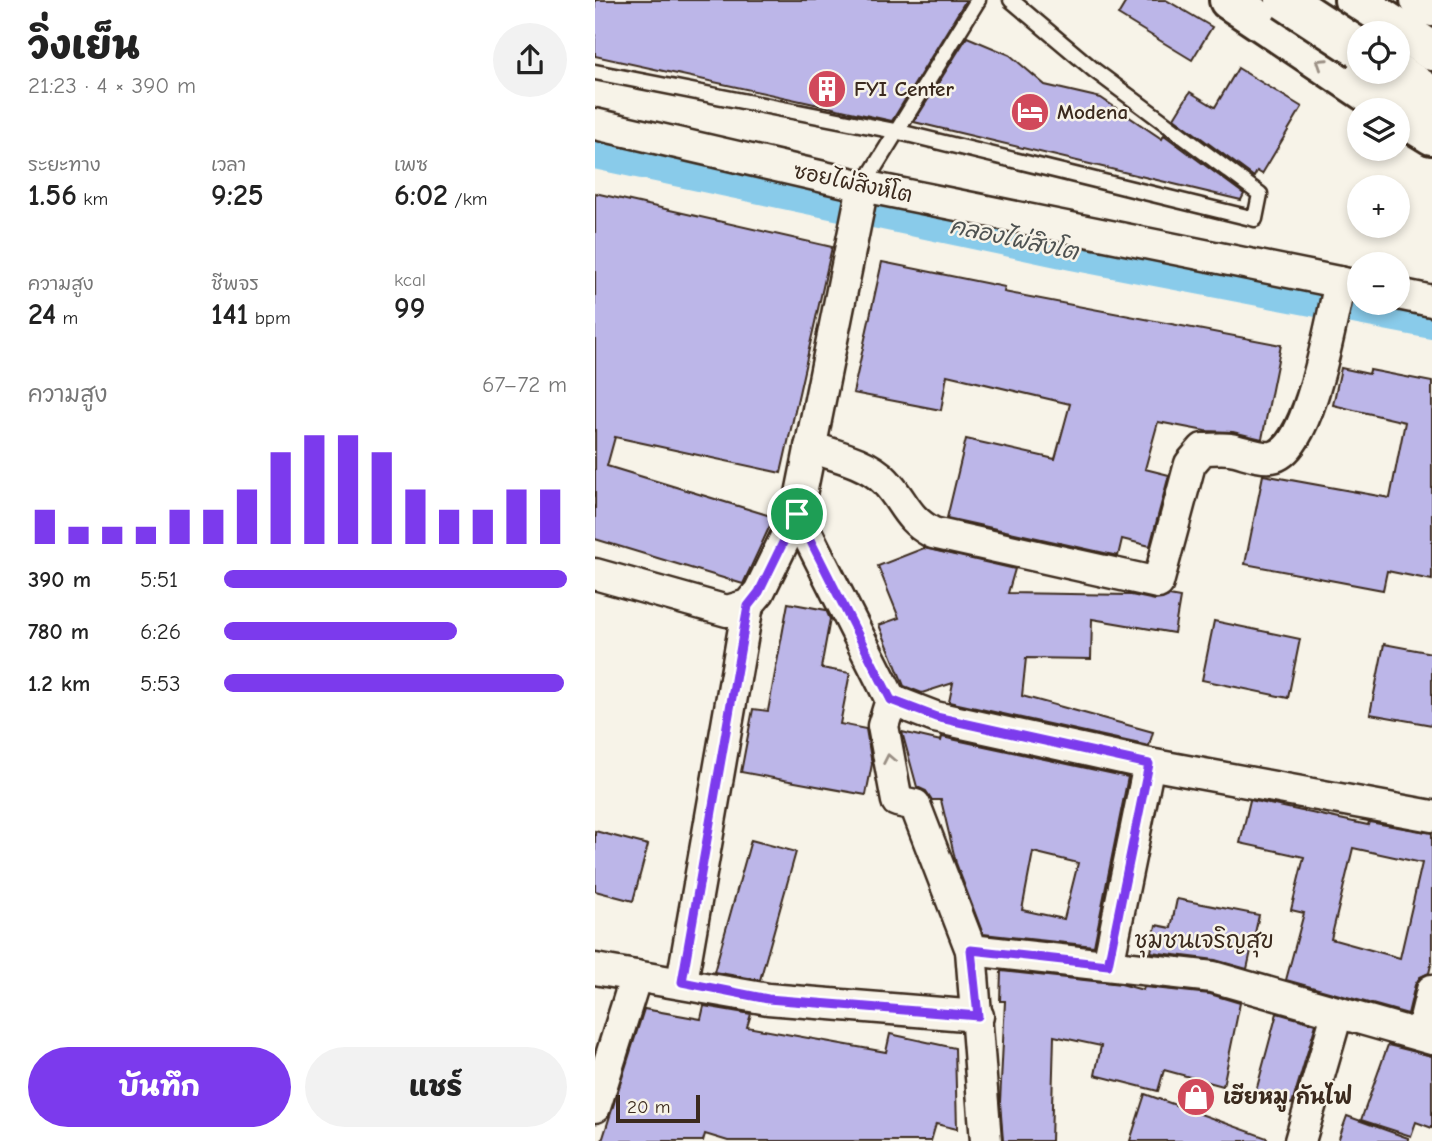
<!DOCTYPE html>
<html lang="th">
<head>
<meta charset="utf-8">
<style>
	:root { --surface:#fff; --page:#f2f2f2; --text:#222; --muted:#767676; --accent:#7c3aed }
	body { margin:0; font-family:"Comic Neue","Playpen Sans Thai",sans-serif; background:var(--page); color:var(--text); height:100vh; display:flex; flex-direction:column; font-size:26px; white-space:nowrap }
	* { box-sizing:border-box; margin:0 }
	p { font-size:23px; color:var(--muted) }
	.icon { flex:none; width:38px; height:38px; fill:none; stroke:currentColor; stroke-width:2; stroke-linecap:round; stroke-linejoin:round }
	.map { position:relative; flex:1; overflow:hidden }
	.side { display:flex; flex-direction:column; background:var(--surface); width:595px }
	.side>* { flex:none }
	.buttons { position:absolute; left:752px; top:21px; display:grid; gap:14px }
	.buttons a { display:grid; place-items:center; width:63px; height:63px; border-radius:50%; background:var(--surface); box-shadow:0 4px 10px #0003; font-size:35px }
	.scale { position:absolute; left:21px; bottom:18px; width:84px; box-sizing:border-box; padding-left:7px; border:4px solid #3b2a1e; border-top:0; font-size:19px; line-height:24px; white-space:nowrap; color:#3b2a1e; -webkit-text-stroke:5px #f7f3e8; paint-order:stroke }
	.pin { position:absolute; display:grid; place-items:center; width:60px; height:60px; color:#fff; margin:-30px; border:4px solid #fff; border-radius:50%; box-shadow:0 2px 7px #0007 }
	.round { display:grid; place-items:center; flex:none; width:74px; height:74px; border-radius:37px; background:var(--page) }
	.headline { display:flex; align-items:center; justify-content:space-between; height:119px; padding:0 28px }
	h1 { font-size:38px; font-weight:800; line-height:52px }
	.figures { display:grid; grid-template-columns:repeat(3,1fr); gap:10px; height:119px; padding:7px 28px }
	.figures div { display:grid; align-content:center }
	.figures b { font-size:30px; font-weight:800 }
	.figures small { font-size:19px; font-weight:400 }
	.figures p { font-size:19px }
	.chart { height:196px; padding:14px 28px }
	.chart p { display:flex; justify-content:space-between }
	.chart svg { width:100%; height:126px; margin-top:7px; stroke:var(--accent); stroke-width:6 }
	.action { display:flex; gap:14px; margin-top:auto; padding:14px 28px }
	.action a { flex:1; height:80px; border-radius:42px; background:var(--accent); color:#fff; font-size:28px; font-weight:800; line-height:80px; text-align:center }
	.action a+a { background:var(--page); color:var(--text) }
	ul { padding:0 28px; list-style:none; font-size:23px }
	li { display:grid; grid-template-columns:112px 84px 1fr; align-items:center; height:52px }
	li i { height:18px; border-radius:9px; background:var(--accent) }
	main { display:flex; flex:1; min-height:0 }
	.map>svg:first-child { display:block }
	.lines { fill:none; stroke-linecap:round; stroke-linejoin:round }
	.canal { stroke:#89cbea; stroke-width:30 }
	.building { fill:#bcb6e8; stroke:#3b2a1e; stroke-width:2; fill-rule:evenodd }
	.service-casing { stroke:#3b2a1e; stroke-width:19 }
	.minor-casing { stroke:#3b2a1e; stroke-width:35 }
	.primary-casing { stroke:#3b2a1e; stroke-width:44 }
	.service { stroke:#f7f3e8; stroke-width:14 }
	.minor { stroke:#f7f3e8; stroke-width:30 }
	.primary { stroke:#f7f3e8; stroke-width:38 }
	.primary-bridge-casing { stroke:#3b2a1e; stroke-width:44; stroke-linecap:butt }
	.primary-bridge { stroke:#f7f3e8; stroke-width:38 }
	.oneway { stroke:#998e83 }
	.route-casing { stroke:#fff; stroke-width:14 }
	.route { stroke:#7c3aed; stroke-width:9 }
	.labels { text-anchor:middle; dominant-baseline:central; stroke-width:5; stroke-linejoin:round; paint-order:stroke }
	.poi-label { font-size:21px; font-weight:bold; fill:#3b2a1e; stroke:#f7f3e8; text-anchor:start }
	.street-label { font-size:21px; fill:#3b2a1e; stroke:#f7f3e8 }
	.water-label { font-size:23px; font-style:italic; fill:#4e5251; stroke:#f7f3e8 }
	.neighbourhood-label { font-size:23px; fill:#3b2a1e; stroke:#f7f3e8 }
</style>
</head>
<body>
<main>
<section class="side">
<div class="headline"><div><h1>วิ่งเย็น</h1><p>21:23 · 4 × 390 m</p></div><a class="round"><svg class="icon" aria-label="share" viewBox="0 0 24 24"><path d="M12 15V3M7 8l5-5 5 5M5 13v7h14v-7"/></svg></a></div>
<div class="figures">
<div><p>ระยะทาง</p><b>1.56<small> km</small></b></div>
<div><p>เวลา</p><b>9:25</b></div>
<div><p>เพซ</p><b>6:02<small> /km</small></b></div>
</div>
<div class="figures">
<div><p>ความสูง</p><b>24<small> m</small></b></div>
<div><p>ชีพจร</p><b>141<small> bpm</small></b></div>
<div><p>kcal</p><b>99</b></div>
</div>
<div class="chart"><p><span>ความสูง</span>67–72 m</p>
<svg viewBox="0 0 160 44" preserveAspectRatio="none"><path d="M5 44V32M15 44V38M25 44V38M35 44V38M45 44V32M55 44V32M65 44V25M75 44V12M85 44V6M95 44V6M105 44V12M115 44V25M125 44V32M135 44V32M145 44V25M155 44V25"/></svg>
</div>
<ul>
<li><b>390 m</b>5:51<i style="width:100%"></i></li>
<li><b>780 m</b>6:26<i style="width:68%"></i></li>
<li><b>1.2 km</b>5:53<i style="width:99%"></i></li>
</ul>
<div class="action"><a>บันทึก</a><a>แชร์</a></div>
</section>
<div class="map">
<svg width="837" height="1141" viewBox="0 0 837 1141">
	<rect width="100%" height="100%" fill="#f7f3e8"/>
	<filter id="ink" filterUnits="userSpaceOnUse"><feTurbulence type="fractalNoise" baseFrequency=".0143" numOctaves="2"/><feDisplacementMap in="SourceGraphic" scale="14" xChannelSelector="R" yChannelSelector="G"/><feConvolveMatrix kernelMatrix="1 2 1 2 8 2 1 2 1" color-interpolation-filters="sRGB"/></filter>
	<g filter="url(#ink)">
		<g class="lines">
			<polyline class="canal" points="0,154 477,255 837,324"/>
		</g>
		<g class="building">
			<polygon points="0,0 371,0 297,121 0,56"/>
			<polygon points="532,0 571,0 617,27 597,60 523,15"/>
			<polygon points="372,37 415,55 450,85 506,98 567,139 569,135 649,194 646,200 319,122"/>
			<polygon points="643,68 707,107 667,174 662,171 659,177 579,118 595,92 620,107"/>
			<polygon points="0,193 237,247 186,473 20,437 12,466 179,517 148,584 0,539"/>
			<polygon points="287,262 410,287 409,292 686,345 667,439 638,432 610,431 563,422 550,469 574,475 555,546 527,539 523,556 352,518 371,439 460,459 475,404 352,375 346,410 258,393"/>
			<polygon points="746,368 774,374 775,370 837,382 837,580 792,571 788,590 650,564 668,475 795,498 810,422 738,405"/>
			<polygon points="329,548 420,569 413,593 536,595 560,600 574,596 585,598 579,633 497,619 496,659 431,658 427,696 558,732 554,746 354,702 358,683 327,693 309,686 284,625 304,618 283,566"/>
			<polygon points="193,603 231,610 235,619 226,668 255,673 245,724 271,729 277,764 271,795 146,772 158,709 173,711"/>
			<polygon points="619,621 705,639 693,698 607,680"/>
			<polygon points="789,644 837,653 837,725 775,714"/>
			<path d="M 307,732 L 346,741 L 347,737 L 533,777 L 499,946 L 388,934 L 361,863 L 346,800 L 337,800 L 331,791 L 322,787 ZM 438,852 L 483,863 L 469,919 L 427,910 Z"/>
			<path d="M 655,800 L 773,825 L 774,822 L 837,833 L 837,961 L 834,973 L 825,977 L 820,985 L 813,1014 L 691,980 L 709,913 L 696,910 L 709,857 L 645,843 ZM 758,848 L 827,863 L 805,958 L 736,939 Z"/>
			<polygon points="0,831 53,845 38,901 0,891"/>
			<polygon points="156,840 201,852 165,980 119,972"/>
			<polygon points="582,899 664,915 652,969 620,960 556,952 561,925 576,928"/>
			<polygon points="406,971 526,984 548,990 549,987 615,994 645,1003 628,1086 569,1070 563,1091 500,1075 506,1046 459,1036 456,1141 408,1141 405,1102 410,1001 405,1001"/>
			<polygon points="109,1006 156,1014 152,1027 291,1052 295,1034 360,1048 362,1129 341,1124 336,1141 133,1141 110,1134 108,1141 7,1141 49,1009 106,1019"/>
			<polygon points="682,1013 721,1024 697,1104 660,1095"/>
			<polygon points="793,1045 837,1056 837,1128 821,1122 816,1136 766,1120"/>
			<polygon points="550,1094 672,1138 671,1141 535,1141"/>
			<polygon points="752,1116 813,1138 813,1141 743,1141"/>
		</g>
		<g class="lines">
			<g class="service-casing">
				<g id="service">
					<polyline points="0,72 300,131 660,219 665,194 499,70 416,0"/>
					<polyline points="268,186 383,0"/>
				</g>
			</g>
			<g class="minor-casing">
				<g id="minor">
					<polyline points="0,124 268,186 763,286"/>
					<polyline points="268,186 202,514 296,700 340,717 554,764 837,816"/>
					<polyline points="803,294 837,301"/>
					<path d="M 215,447 C 239,455 272,462 290,481 C 310,502 310,518 338,533 L 563,583 L 595,464 L 608,449 C 617,449 627,448 635,449 C 648,451 664,459 677,457 C 715,451 737,316 745,282"/>
					<polyline points="0,574 132,611 153,605 164,592 202,514"/>
					<polyline points="296,700 288,726 302,801 320,805 376,950 391,1141"/>
					<polyline points="376,950 618,977 837,1039"/>
					<polyline points="513,965 554,764"/>
					<polyline points="0,969 173,999 383,1016"/>
					<polyline points="87,982 153,605"/>
					<polyline points="826,1035 837,990"/>
					<polyline points="0,1107 41,976"/>
					<polyline points="705,1141 742,1014"/>
				</g>
			</g>
			<g class="primary-casing">
				<g id="primary">
					<polyline points="634,0 798,110"/>
					<polyline points="759,0 837,51"/>
					<polyline points="825,0 837,7"/>
					<polyline points="800,72 837,96"/>
					<polyline points="803,114 837,135"/>
				</g>
			</g>
			<use href="#service" class="service"/>
			<use href="#minor" class="minor"/>
			<use href="#primary" class="primary"/>
			<g class="primary-bridge-casing">
				<polyline id="primary-bridge" points="690,0 765,49"/>
			</g>
			<use href="#primary-bridge" class="primary-bridge"/>
		</g>
		<defs><path id="oneway-chevron" d="M-2-3.5L2.5 0L-2 3.5" fill="none" stroke-width="1.6" stroke-linecap="round" stroke-linejoin="round" transform="scale(1.75)"/></defs>
		<g class="oneway">
			<use href="#oneway-chevron" transform="translate(726 63) rotate(-147)"/>
			<use href="#oneway-chevron" transform="translate(294 759) rotate(-101)"/>
		</g>
	</g>
	<g class="lines" filter="url(#ink)">
		<g class="route-casing">
			<polygon id="route" points="202,514 296,700 341,717 554,764 513,965 376,950 383,1016 173,999 87,982 153,606 164,592"/>
		</g>
		<use href="#route" class="route"/>
	</g>
	<defs>
		<g id="building-disc" transform="scale(2.0125)"><circle r="9.5" fill="#d1495b" stroke="#f7f3e8"/><path d="M-4-6H4V6H1V3H-1V6H-4ZM-2.5-4.3h1.7v1.8h-1.7ZM.8-4.3h1.7v1.8H.8ZM-2.5-1h1.7V.8h-1.7ZM.8-1h1.7V.8H.8Z" fill="#fff"/></g>
		<g id="hotel-disc" transform="scale(2.0125)"><circle r="9.5" fill="#d1495b" stroke="#f7f3e8"/><path d="M-6-4.5h1.5V1H6V5H4.5V3h-9V5H-6ZM-4 0a1.8 1.8 0 1 1 3.6 0ZM.5 0V-2.5h3Q6-2.5 6 0Z" fill="#fff"/></g>
		<g id="shop-disc" transform="scale(2.0125)"><circle r="9.5" fill="#d1495b" stroke="#f7f3e8"/><path d="M-5-2.5h2.3a2.7 3.5 0 0 1 5.4 0H5L5.5 6h-11ZM-1.5-2.5h3a1.5 2.3 0 0 0-3 0Z" fill="#fff"/></g>
	</defs>
	<g fill-rule="evenodd">
		<use href="#building-disc" x="232" y="89"/>
		<use href="#hotel-disc" x="435" y="112"/>
		<use href="#shop-disc" x="601" y="1097"/>
	</g>
	<g class="labels">
		<g class="poi-label">
			<text x="259" y="89">FYI Center</text>
			<text x="462" y="112">Modena</text>
			<text x="628" y="1097">เฮียหมู กันไฟ</text>
		</g>
		<g class="street-label">
			<text transform="translate(258 183) rotate(12)">ซอยไผ่สิงห์โต</text>
		</g>
		<g class="water-label">
			<text transform="translate(419 239) rotate(12)">คลองไผ่สิงโต</text>
		</g>
		<g class="neighbourhood-label">
			<text x="609" y="940">ชุมชนเจริญสุข</text>
		</g>
	</g>
</svg>
<div class="buttons">
<a><svg class="icon" aria-label="locate" viewBox="0 0 24 24"><circle cx="12" cy="12" r="6"/><path d="M12 2v4M12 18v4M2 12h4M18 12h4"/></svg></a>
<a><svg class="icon" aria-label="layers" viewBox="0 0 24 24"><path d="M12 4l9 5-9 5-9-5zM3 14l9 5 9-5"/></svg></a>
<a>+</a>
<a>−</a>
</div>
<div class="scale">20 m</div>
<div class="pin" style="left:202px;top:514px;background:#1e9e55"><svg class="icon" aria-label="arrive" viewBox="0 0 24 24"><path d="M6 21V4h12l-3 4 3 4H6"/></svg></div>
</div>
</main>
</body>
</html>
